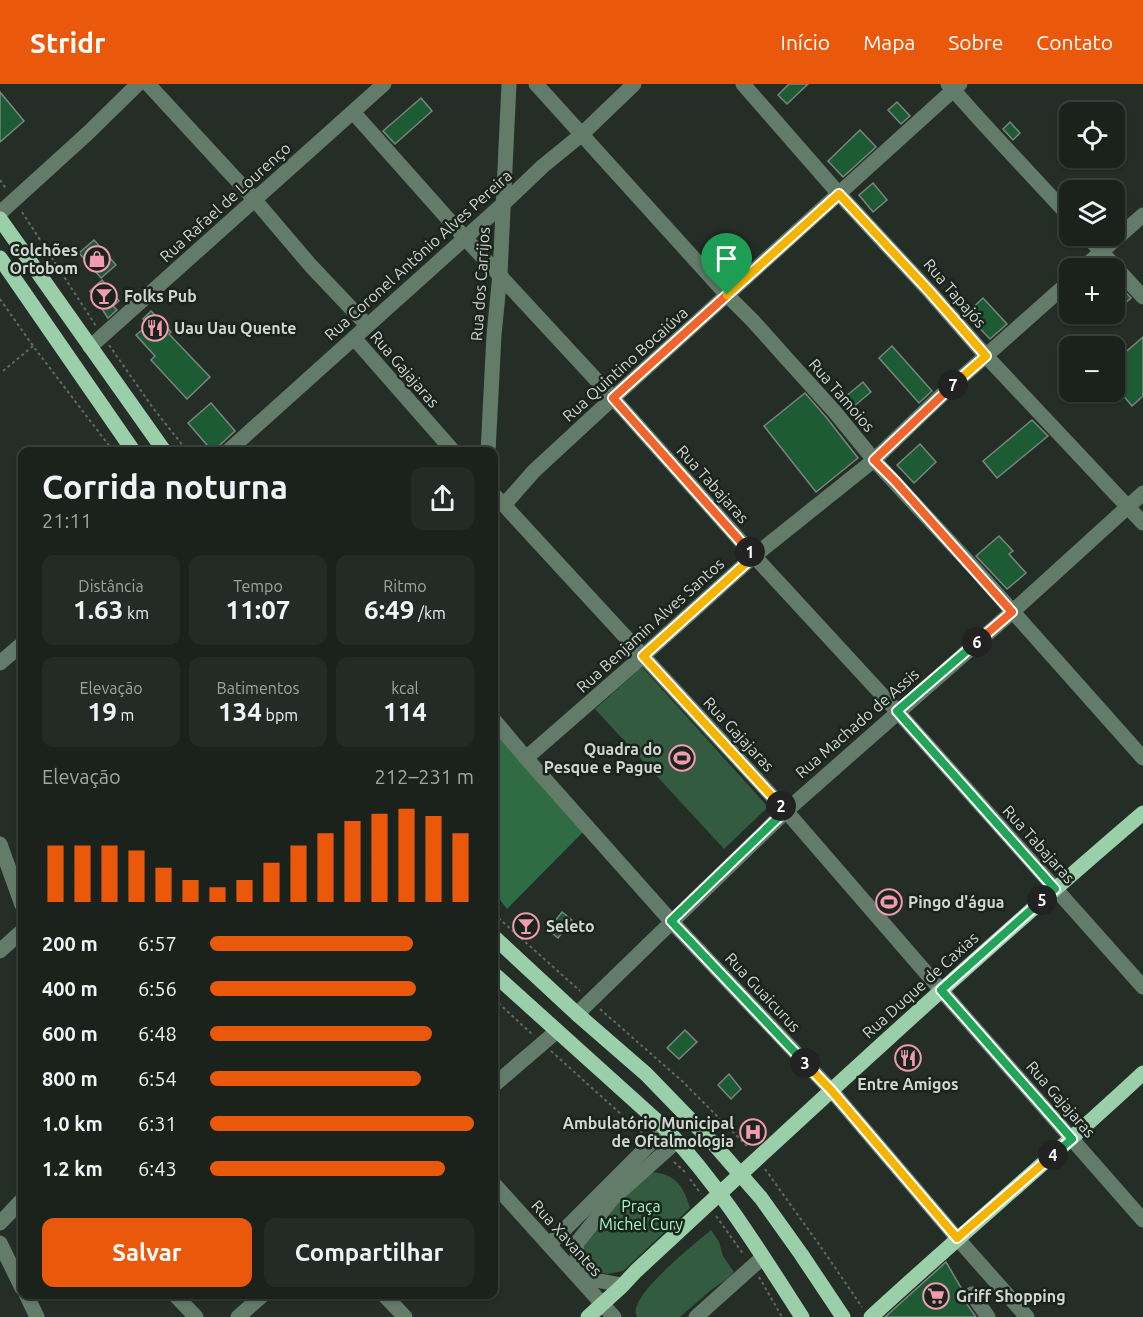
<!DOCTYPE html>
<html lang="pt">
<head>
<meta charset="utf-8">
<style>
	:root { --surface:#1b221c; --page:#242a25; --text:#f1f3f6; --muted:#a0a4a3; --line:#393f3b; --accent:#ea580c }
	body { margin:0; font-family:Ubuntu,sans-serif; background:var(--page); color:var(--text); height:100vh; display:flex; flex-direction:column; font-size:22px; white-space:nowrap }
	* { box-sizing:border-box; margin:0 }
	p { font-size:20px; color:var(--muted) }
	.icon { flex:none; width:33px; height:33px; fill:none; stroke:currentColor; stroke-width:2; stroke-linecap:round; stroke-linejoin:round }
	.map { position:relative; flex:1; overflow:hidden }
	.sheet { position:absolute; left:18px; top:363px; width:480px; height:852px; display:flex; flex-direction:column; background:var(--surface); border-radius:12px; box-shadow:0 2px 4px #0004,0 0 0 2px var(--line) }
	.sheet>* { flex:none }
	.tools { position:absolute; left:1059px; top:18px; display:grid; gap:12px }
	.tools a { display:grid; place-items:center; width:66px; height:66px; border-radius:12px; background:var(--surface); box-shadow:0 2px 4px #0004,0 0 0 2px var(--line); font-size:30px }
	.pin { position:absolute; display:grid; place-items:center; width:51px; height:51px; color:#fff; margin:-62px -26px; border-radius:50% 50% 50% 0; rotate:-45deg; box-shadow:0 0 6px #0007 }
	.pin .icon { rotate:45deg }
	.km { position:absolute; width:30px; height:30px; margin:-15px; border-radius:50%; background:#222; color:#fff; font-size:16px; line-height:30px; text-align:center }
	.round { display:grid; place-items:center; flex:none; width:63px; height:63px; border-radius:12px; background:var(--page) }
	.head { display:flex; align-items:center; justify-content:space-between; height:102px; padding:0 24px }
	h1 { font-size:33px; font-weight:600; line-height:45px }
	.stats { display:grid; grid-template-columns:repeat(3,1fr); gap:9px; height:102px; padding:6px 24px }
	.stats div { display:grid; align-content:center; border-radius:12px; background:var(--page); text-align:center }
	.stats b { font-size:26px; font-weight:600 }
	.stats small { font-size:16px; font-weight:400 }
	.stats p { font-size:16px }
	.chart { height:168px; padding:12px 24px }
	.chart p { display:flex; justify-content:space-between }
	.chart svg { width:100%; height:108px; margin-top:6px; stroke:var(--accent); stroke-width:6 }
	.action { display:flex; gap:12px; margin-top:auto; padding:12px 24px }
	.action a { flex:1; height:69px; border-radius:12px; background:var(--accent); color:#fff; font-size:24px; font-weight:600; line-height:69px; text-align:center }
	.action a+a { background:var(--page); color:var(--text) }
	ul { padding:0 24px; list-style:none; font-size:20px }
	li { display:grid; grid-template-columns:96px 72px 1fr; align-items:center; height:45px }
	li i { height:15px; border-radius:8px; background:var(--accent) }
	header { display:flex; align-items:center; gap:36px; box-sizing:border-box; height:84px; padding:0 30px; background:var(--accent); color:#fff }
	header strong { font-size:28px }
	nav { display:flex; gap:33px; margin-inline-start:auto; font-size:21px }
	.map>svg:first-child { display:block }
	.green { fill:#335b40 }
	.forest { fill:#2f6c44 }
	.building { fill:#1c5b34; stroke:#7a857d; stroke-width:1.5 }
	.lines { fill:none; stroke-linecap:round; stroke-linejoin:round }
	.path { stroke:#626963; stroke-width:2; stroke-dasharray:3 3; stroke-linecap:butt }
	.minor { stroke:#637c6a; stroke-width:15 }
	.major { stroke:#9acfa9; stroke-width:15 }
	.split-1-casing { stroke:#fff; stroke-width:12 }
	.split-2-casing { stroke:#fff; stroke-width:12 }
	.split-3-casing { stroke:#fff; stroke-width:12 }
	.split-4-casing { stroke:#fff; stroke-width:12 }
	.split-5-casing { stroke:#fff; stroke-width:12 }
	.split-6-casing { stroke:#fff; stroke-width:12 }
	.split-7-casing { stroke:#fff; stroke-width:12 }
	.split-8-casing { stroke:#fff; stroke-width:12 }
	.split-1 { stroke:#f0652b; stroke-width:8 }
	.split-2 { stroke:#f5b400; stroke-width:8 }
	.split-3 { stroke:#22a559; stroke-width:8 }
	.split-4 { stroke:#f5b400; stroke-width:8 }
	.split-5 { stroke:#22a559; stroke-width:8 }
	.split-6 { stroke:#22a559; stroke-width:8 }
	.split-7 { stroke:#f0652b; stroke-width:8 }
	.split-8 { stroke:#f5b400; stroke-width:8 }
	.labels { text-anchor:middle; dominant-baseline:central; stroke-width:5; stroke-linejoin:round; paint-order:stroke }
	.street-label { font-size:16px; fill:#d0d6d1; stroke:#1a241d }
	.poi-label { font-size:16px; font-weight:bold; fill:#d0d6d1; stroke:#1a241d; text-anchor:start }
	.park-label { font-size:16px; fill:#a1f9bb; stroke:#1a241d }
</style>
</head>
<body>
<header>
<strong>Stridr</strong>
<nav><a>Início</a><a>Mapa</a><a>Sobre</a><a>Contato</a></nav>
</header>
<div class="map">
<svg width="1143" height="1233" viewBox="0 0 1143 1233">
	<rect width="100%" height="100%" fill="#242d26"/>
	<g class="green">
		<polygon points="642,583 768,723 724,765 595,625"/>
		<path d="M 651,1088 C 675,1090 683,1101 690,1124 L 623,1187 L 607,1190 L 593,1186 L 582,1178 L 579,1162 L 593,1140 Z"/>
		<path d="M 711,1146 L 719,1158 L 723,1172 L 734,1188 L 727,1195 L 711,1206 L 680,1233 L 637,1233 C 636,1230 635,1227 636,1224 C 641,1203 693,1161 711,1146 Z"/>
	</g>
	<polygon class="forest" points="494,647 583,748 507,825 494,808"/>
	<g class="building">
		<polygon points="789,0 808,0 787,20 778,11"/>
		<polygon points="0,8 24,37 0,58"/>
		<polygon points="421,14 432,27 395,60 383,47"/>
		<polygon points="897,18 910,32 901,40 888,26"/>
		<polygon points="1010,38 1020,49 1013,56 1003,45"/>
		<polygon points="860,46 876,63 843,93 828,77"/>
		<polygon points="873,99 887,116 873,128 859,111"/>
		<polygon points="94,156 116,181 101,194 79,169"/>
		<polygon points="102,196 119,217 113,222 117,226 108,234 90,207"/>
		<polygon points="1114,196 1131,214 1114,229"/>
		<polygon points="983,214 1007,240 990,255 966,230"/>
		<polygon points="151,227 171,248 169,250 210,293 187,315 151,276 155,272 136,251 148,241 143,235"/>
		<polygon points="1143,253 1143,312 1132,322 1114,301 1114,278"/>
		<polygon points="892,262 932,307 919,319 879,274"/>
		<polygon points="863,298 871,308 853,323 845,313"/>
		<polygon points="805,309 826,333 858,374 816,408 764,342"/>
		<polygon points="211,319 235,347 220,361 215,368 213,368 188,339"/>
		<polygon points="1032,336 1048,352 997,394 983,377"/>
		<polygon points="920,360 936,378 914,399 897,381"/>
		<polygon points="999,452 1013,467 1009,470 1026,489 1007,505 976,472"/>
		<polygon points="562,828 572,836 558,854 548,846"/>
		<polygon points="685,946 697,958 679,975 667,964"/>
		<polygon points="729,990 741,1005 731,1015 718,1001"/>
		<polygon points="946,1178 963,1207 964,1216 976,1233 885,1233"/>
	</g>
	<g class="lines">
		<g class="path">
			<polyline points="0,96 7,106"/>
			<polyline points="22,128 96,242"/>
			<polyline points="0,215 33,262 114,368"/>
			<polyline points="109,261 153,324 188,368"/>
			<polyline points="3,287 33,262"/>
			<polyline points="494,830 580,907"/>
			<polyline points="494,915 534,952"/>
			<polyline points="600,925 682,997 749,1064"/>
			<polyline points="551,967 643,1050"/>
			<polyline points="674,1078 685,1088"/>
			<polyline points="765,1085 823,1166 862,1223"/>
			<polyline points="690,1095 701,1110"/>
			<polyline points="716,1132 744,1171"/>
			<polyline points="759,1193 782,1233"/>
		</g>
		<g class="minor">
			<polyline points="148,0 254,115 311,182 367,241"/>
			<polyline points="536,0 727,211 753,237 787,275 834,327 874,376 974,484 1143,674"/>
			<polyline points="743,0 839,110 930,208 986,272 1143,439"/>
			<polyline points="948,0 981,37 1070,133"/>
			<polyline points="353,28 465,154 613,314 754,472 897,627 1143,903"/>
			<polyline points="0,129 88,49 138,0"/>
			<polyline points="1087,152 1143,213"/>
			<polyline points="1083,184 1143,131"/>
			<polyline points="354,254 454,368"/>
			<polyline points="90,263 384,0"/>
			<polyline points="227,368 503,120 543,82 581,51 634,0"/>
			<polyline points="488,368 494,251 500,190 509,0"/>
			<polyline points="494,411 504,421 786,727 941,906 1143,1136"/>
			<polyline points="504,421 534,387 613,314 960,0"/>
			<polyline points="0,579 22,560"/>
			<polyline points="494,636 526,674 671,837 831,1006 957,1154 1027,1233"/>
			<polyline points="526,674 643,572 754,472 874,376 945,308 1070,197"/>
			<polyline points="0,760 22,821"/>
			<polyline points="0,867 22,847"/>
			<polyline points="577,930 786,727 1012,528 1143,409"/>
			<polyline points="494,1001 557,947"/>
			<polyline points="494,1100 614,1233"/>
			<polyline points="0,1139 22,1116"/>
			<polyline points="0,1159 22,1204"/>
			<polyline points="549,1161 652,1058 666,1045"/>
			<polyline points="622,1201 595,1196 579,1184 576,1160 612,1115 677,1057"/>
			<polyline points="26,1210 37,1233"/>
			<polyline points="174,1210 196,1233"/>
			<polyline points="383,1210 405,1233"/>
			<polyline points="972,1210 988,1233"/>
			<polyline points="238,1233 264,1210"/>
			<polyline points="696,1233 763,1173"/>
		</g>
		<g class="major">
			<polyline points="0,135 165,368"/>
			<polyline points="0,174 134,368"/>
			<polyline points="494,853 577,930 646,990 713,1059 761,1114 801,1170 843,1233"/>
			<path d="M 494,890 L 666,1045 C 720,1102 760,1168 802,1233"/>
			<path d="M 588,1233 L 622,1202 L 636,1187 C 803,1032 970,877 1143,729"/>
			<path d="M 871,1233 C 961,1150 1054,1072 1143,989"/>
		</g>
	</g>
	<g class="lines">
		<g class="split-1-casing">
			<polyline id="split-1" points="727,211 613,314 750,468"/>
		</g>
		<g class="split-2-casing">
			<polyline id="split-2" points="750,468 754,472 643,572 781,722"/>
		</g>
		<g class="split-3-casing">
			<polyline id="split-3" points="781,722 786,726 671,837 805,979"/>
		</g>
		<g class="split-4-casing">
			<polyline id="split-4" points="805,979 831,1006 957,1154 1053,1071"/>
		</g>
		<g class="split-5-casing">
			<polyline id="split-5" points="1042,816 941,906 1072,1055 1053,1071"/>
		</g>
		<g class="split-6-casing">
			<polyline id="split-6" points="977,558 897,627 1055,805 1042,816"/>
		</g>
		<g class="split-7-casing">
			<polyline id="split-7" points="953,301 874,376 895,397 1012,528 977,558"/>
		</g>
		<g class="split-8-casing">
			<polyline id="split-8" points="727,211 839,110 930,208 986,272 953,301"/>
		</g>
		<use href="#split-1" class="split-1"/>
		<use href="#split-2" class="split-2"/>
		<use href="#split-3" class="split-3"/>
		<use href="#split-4" class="split-4"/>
		<use href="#split-5" class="split-5"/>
		<use href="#split-6" class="split-6"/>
		<use href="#split-7" class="split-7"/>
		<use href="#split-8" class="split-8"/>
	</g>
	<defs>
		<g id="shop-ring" transform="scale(1.35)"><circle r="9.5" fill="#1a241d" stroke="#f19ab1" stroke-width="1.5"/><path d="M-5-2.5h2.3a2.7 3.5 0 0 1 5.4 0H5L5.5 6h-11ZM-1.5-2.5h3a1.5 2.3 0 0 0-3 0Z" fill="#f19ab1"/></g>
		<g id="bar-ring" transform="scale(1.35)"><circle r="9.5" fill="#1a241d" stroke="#f19ab1" stroke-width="1.5"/><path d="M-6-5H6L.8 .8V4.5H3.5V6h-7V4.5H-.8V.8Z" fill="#f19ab1"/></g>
		<g id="restaurant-ring" transform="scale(1.35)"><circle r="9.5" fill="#1a241d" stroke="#f19ab1" stroke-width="1.5"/><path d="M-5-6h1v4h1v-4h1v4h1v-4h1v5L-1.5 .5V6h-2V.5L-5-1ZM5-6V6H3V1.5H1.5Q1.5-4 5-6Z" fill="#f19ab1"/></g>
		<g id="stadium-ring" transform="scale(1.35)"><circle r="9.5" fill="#1a241d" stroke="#f19ab1" stroke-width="1.5"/><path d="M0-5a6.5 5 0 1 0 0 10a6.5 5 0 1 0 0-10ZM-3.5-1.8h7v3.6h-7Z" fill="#f19ab1"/></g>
		<g id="hospital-ring" transform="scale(1.35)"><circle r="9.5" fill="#1a241d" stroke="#f19ab1" stroke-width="1.5"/><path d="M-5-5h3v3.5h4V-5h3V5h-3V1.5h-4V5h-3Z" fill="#f19ab1"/></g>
		<g id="supermarket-ring" transform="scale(1.35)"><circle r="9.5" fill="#1a241d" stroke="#f19ab1" stroke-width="1.5"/><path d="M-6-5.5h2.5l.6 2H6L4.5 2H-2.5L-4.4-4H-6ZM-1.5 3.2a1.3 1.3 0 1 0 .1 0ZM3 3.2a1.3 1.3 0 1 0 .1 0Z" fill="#f19ab1"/></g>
	</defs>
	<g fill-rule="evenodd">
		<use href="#shop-ring" x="97" y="175"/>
		<use href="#bar-ring" x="104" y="212"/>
		<use href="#restaurant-ring" x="155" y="244"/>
		<use href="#stadium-ring" x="682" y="674"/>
		<use href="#stadium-ring" x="889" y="818"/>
		<use href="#bar-ring" x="526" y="842"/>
		<use href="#restaurant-ring" x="908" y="974"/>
		<use href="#hospital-ring" x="753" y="1048"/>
		<use href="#supermarket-ring" x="936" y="1212"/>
	</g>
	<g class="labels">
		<g class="street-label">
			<text transform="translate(225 118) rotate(-42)">Rua Rafael de Lourenço</text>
			<text transform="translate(418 171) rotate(-42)">Rua Coronel Antônio Alves Pereira</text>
			<text transform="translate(480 200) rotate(-86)">Rua dos Carrijos</text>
			<text transform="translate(955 209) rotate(49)">Rua Tapajós</text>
			<text transform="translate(625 280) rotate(-42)">Rua Quintino Bocaiúva</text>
			<text transform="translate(405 285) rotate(49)">Rua Gajajaras</text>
			<text transform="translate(842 311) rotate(49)">Rua Tamoios</text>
			<text transform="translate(713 400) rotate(48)">Rua Tabajaras</text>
			<text transform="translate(650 541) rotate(-42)">Rua Benjamin Alves Santos</text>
			<text transform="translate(857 639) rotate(-41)">Rua Machado de Assis</text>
			<text transform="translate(739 650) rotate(47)">Rua Gajajaras</text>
			<text transform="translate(1039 760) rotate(48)">Rua Tabajaras</text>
			<text transform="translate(920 901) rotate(-42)">Rua Duque de Caxias</text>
			<text transform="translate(763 908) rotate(47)">Rua Guaicurus</text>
			<text transform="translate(1061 1015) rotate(49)">Rua Gajajaras</text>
			<text transform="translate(567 1154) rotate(48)">Rua Xavantes</text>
		</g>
		<g class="poi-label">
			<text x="78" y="166" text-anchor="end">Colchões<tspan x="78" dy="18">Ortobom</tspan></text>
			<text x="124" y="212">Folks Pub</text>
			<text x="174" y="244">Uau Uau Quente</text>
			<text x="662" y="665" text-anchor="end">Quadra do<tspan x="662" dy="18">Pesque e Pague</tspan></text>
			<text x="908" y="818">Pingo d'água</text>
			<text x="546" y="842">Seleto</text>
			<text x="908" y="1000" text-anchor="middle">Entre Amigos</text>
			<text x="734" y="1039" text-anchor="end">Ambulatório Municipal<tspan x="734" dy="18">de Oftalmologia</tspan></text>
			<text x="956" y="1212">Griff Shopping</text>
		</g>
		<g class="park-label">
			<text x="641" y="1122">Praça<tspan x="641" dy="18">Michel Cury</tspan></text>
		</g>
	</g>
</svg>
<div class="tools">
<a><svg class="icon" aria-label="locate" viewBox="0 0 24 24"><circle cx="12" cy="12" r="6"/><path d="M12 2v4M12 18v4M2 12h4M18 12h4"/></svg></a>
<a><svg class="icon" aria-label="layers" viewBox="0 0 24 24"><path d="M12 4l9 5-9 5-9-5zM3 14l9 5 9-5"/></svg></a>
<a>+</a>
<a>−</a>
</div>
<div class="pin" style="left:727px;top:211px;background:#1e9e55"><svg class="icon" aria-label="arrive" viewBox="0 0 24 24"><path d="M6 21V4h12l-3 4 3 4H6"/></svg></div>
<b class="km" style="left:750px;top:468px">1</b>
<b class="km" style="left:781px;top:722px">2</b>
<b class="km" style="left:805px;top:979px">3</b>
<b class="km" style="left:1053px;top:1071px">4</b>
<b class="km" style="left:1042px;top:816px">5</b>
<b class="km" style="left:977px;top:558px">6</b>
<b class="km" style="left:953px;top:301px">7</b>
<section class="sheet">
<div class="head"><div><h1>Corrida noturna</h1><p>21:11</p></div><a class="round"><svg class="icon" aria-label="share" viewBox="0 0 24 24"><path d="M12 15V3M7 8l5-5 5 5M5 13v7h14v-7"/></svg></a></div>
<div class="stats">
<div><p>Distância</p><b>1.63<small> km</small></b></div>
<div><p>Tempo</p><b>11:07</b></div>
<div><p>Ritmo</p><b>6:49<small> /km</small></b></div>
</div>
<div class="stats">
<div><p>Elevação</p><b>19<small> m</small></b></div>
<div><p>Batimentos</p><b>134<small> bpm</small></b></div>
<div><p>kcal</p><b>114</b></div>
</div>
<div class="chart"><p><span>Elevação</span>212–231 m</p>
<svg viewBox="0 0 160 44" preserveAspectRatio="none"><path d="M5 44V21M15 44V21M25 44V21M35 44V23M45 44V30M55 44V35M65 44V38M75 44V35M85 44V28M95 44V21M105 44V16M115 44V11M125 44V8M135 44V6M145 44V9M155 44V16"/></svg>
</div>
<ul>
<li><b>200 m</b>6:57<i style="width:77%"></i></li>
<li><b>400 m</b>6:56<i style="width:78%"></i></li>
<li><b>600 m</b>6:48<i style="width:84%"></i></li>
<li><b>800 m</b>6:54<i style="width:80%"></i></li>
<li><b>1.0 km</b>6:31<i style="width:100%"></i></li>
<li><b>1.2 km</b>6:43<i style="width:89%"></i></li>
</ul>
<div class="action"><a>Salvar</a><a>Compartilhar</a></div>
</section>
</div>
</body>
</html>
